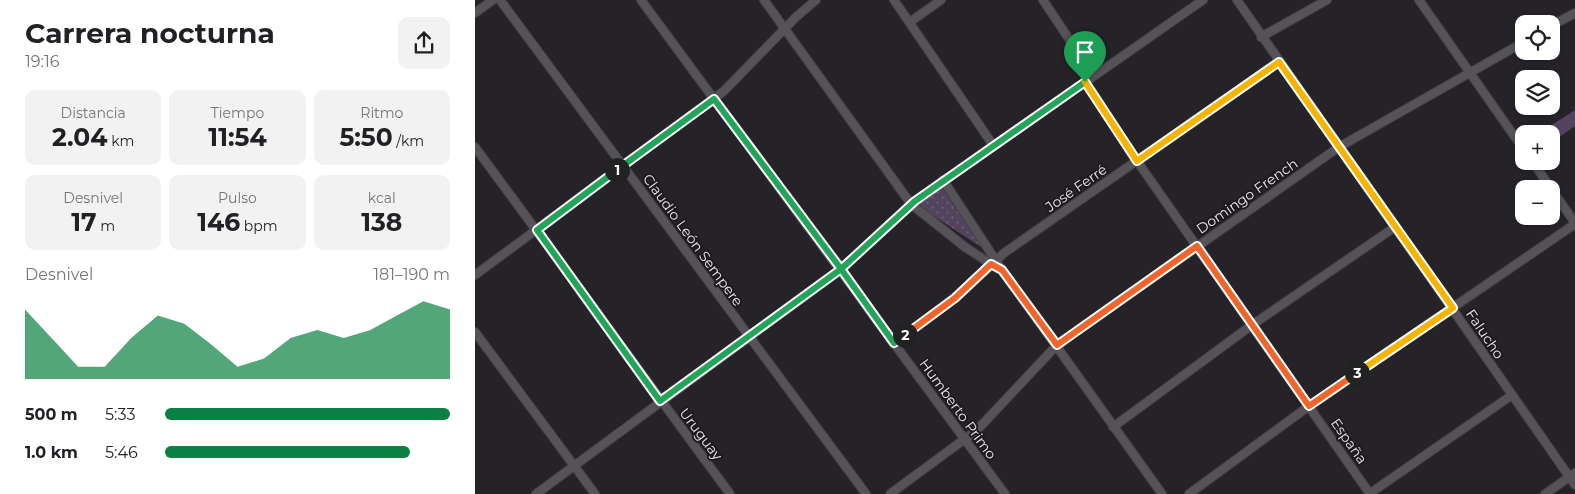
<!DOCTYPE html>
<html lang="es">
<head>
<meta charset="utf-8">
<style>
	:root { --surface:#fff; --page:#f2f2f2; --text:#202124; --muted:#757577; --accent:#0b8043 }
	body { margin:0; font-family:Montserrat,sans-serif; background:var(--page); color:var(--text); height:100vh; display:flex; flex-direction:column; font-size:19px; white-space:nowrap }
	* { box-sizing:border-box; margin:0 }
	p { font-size:16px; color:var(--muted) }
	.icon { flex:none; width:28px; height:28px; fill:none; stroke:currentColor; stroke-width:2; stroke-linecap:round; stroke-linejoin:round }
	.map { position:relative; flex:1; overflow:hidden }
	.side { display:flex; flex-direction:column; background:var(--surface); width:475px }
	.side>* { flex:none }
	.tools { position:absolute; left:1040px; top:15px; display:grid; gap:10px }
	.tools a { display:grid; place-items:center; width:45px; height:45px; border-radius:10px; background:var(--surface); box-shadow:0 1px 4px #0004; font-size:25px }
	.pin { position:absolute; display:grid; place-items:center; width:42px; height:42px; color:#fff; margin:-51px -21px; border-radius:50% 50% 50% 0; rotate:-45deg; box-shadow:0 0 5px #0007 }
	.pin .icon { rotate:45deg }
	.km { position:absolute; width:25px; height:25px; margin:-12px; border-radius:50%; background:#222; color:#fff; font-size:14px; line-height:25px; text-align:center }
	.round { display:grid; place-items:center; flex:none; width:52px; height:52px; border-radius:10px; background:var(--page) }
	.headline { display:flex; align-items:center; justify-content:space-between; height:85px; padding:0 25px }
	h1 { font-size:28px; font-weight:700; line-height:38px }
	.metrics { display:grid; grid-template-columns:repeat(3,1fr); gap:8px; height:85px; padding:5px 25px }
	.metrics div { display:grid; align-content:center; border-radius:10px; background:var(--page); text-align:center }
	.metrics b { font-size:25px; font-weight:700 }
	.metrics small { font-size:14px; font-weight:400 }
	.metrics p { font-size:14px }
	.chart { height:140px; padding:10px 25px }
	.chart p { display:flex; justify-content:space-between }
	.chart svg { width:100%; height:90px; margin-top:5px; fill:var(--accent); opacity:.7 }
	ul { padding:0 25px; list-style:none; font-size:16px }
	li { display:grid; grid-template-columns:80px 60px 1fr; align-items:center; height:38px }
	li i { height:12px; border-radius:6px; background:var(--accent) }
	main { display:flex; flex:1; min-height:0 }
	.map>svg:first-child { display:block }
	.grass { fill:#54435d }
	.park { fill:url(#park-dots) }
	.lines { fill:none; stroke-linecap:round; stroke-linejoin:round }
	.street-casing { stroke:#434145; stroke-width:10 }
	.street { stroke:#565358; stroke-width:8 }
	.split-1-casing { stroke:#fff; stroke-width:10 }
	.split-2-casing { stroke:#fff; stroke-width:10 }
	.split-3-casing { stroke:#fff; stroke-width:10 }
	.split-4-casing { stroke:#fff; stroke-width:10 }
	.split-1 { stroke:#22a559; stroke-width:6 }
	.split-2 { stroke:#22a559; stroke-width:6 }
	.split-3 { stroke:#f0652b; stroke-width:6 }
	.split-4 { stroke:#f5b400; stroke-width:6 }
	.labels { text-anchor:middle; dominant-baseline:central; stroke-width:4; stroke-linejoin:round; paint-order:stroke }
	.street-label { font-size:14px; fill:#e8e6e9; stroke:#1d1a1e }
</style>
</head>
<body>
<main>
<section class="side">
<div class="headline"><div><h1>Carrera nocturna</h1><p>19:16</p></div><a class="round"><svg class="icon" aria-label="share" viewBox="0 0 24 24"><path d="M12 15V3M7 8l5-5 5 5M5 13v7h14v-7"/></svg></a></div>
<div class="metrics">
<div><p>Distancia</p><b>2.04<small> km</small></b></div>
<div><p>Tiempo</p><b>11:54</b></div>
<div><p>Ritmo</p><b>5:50<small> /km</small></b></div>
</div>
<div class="metrics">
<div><p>Desnivel</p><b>17<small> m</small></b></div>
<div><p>Pulso</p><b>146<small> bpm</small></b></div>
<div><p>kcal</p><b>138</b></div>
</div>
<div class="chart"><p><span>Desnivel</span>181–190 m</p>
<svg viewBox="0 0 160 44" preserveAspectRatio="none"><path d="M0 44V10L10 24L20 38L30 38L40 24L50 13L60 17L70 27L80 38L90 34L100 24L110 20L120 24L130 20L140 13L150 6L160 10V44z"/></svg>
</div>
<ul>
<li><b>500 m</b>5:33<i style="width:100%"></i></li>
<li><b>1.0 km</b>5:46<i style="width:86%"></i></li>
</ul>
</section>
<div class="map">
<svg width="1100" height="494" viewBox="0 0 1100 494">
	<defs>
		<pattern id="park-dots" width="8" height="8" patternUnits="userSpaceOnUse" patternTransform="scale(1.25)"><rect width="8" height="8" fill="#54435d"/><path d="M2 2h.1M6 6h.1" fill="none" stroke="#6d5e74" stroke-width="1.8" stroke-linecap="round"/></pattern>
	</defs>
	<rect width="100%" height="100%" fill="#262328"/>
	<polygon class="grass" points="1100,110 1100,126 1076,143 1076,134 1063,134"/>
	<polygon class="park" points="466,186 509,249 445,207 444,202"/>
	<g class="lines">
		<g class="street-casing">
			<g id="street">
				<polyline points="25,0 391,494"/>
				<polyline points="166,0 530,494"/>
				<polyline points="289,0 436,204 490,247 519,266"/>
				<polyline points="419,0 518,145"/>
				<polyline points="568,0 618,75"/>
				<polyline points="762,0 1100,485"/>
				<polyline points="944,0 1049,150"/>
				<polyline points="0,13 18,0"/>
				<polyline points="435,22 466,0"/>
				<polyline points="1076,26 1100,13"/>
				<polyline points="786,37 852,0"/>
				<polyline points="610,82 662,161 895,494"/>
				<polyline points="0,147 255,494"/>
				<polyline points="1057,161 1100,223"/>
				<polyline points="468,180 527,270 687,494"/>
				<polyline points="0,275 249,91 321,17 341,0"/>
				<polyline points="0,332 120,494"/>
				<polyline points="419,343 480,298 529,253 804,62"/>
				<polyline points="638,427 777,325 920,227"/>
				<polyline points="61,494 366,269 440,201 728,0"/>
				<polyline points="415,494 502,430 582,345 864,147 1049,42"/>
				<polyline points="714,494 834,406 1100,224"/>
				<polyline points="894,494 1037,395"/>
				<polyline points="1070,494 1100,473"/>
			</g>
		</g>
		<use href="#street" class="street"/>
	</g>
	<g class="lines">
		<g class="split-1-casing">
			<polyline id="split-1" points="142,170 239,99 366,269 440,201 610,82"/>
		</g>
		<g class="split-2-casing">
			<polyline id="split-2" points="142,170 62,230 185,401 366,269 419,343 430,335"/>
		</g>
		<g class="split-3-casing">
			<polyline id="split-3" points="430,335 480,298 516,264 527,270 582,345 722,246 834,406 882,373"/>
		</g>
		<g class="split-4-casing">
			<polyline id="split-4" points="610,82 662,161 804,62 978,308 882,373"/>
		</g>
		<use href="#split-1" class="split-1"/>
		<use href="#split-2" class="split-2"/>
		<use href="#split-3" class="split-3"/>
		<use href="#split-4" class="split-4"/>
	</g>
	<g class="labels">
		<g class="street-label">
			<text transform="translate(601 188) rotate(-35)">José Ferré</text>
			<text transform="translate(772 196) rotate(-35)">Domingo French</text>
			<text transform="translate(218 240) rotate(54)">Claudio León Sempere</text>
			<text transform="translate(1010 334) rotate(56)">Falucho</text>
			<text transform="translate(483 409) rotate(54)">Humberto Primo</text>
			<text transform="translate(226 434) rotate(53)">Uruguay</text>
			<text transform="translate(874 441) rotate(55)">España</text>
		</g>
	</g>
</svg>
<div class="tools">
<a><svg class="icon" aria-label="locate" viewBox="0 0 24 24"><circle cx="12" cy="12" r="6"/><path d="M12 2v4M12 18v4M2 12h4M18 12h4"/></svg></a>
<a><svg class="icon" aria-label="layers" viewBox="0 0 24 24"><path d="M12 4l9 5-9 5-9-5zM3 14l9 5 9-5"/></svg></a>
<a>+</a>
<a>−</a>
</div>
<div class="pin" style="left:610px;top:82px;background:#1e9e55"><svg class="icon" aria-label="arrive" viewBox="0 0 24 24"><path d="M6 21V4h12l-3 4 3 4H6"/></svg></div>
<b class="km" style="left:142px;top:170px">1</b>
<b class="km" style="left:430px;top:335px">2</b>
<b class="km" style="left:882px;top:373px">3</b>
</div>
</main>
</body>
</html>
